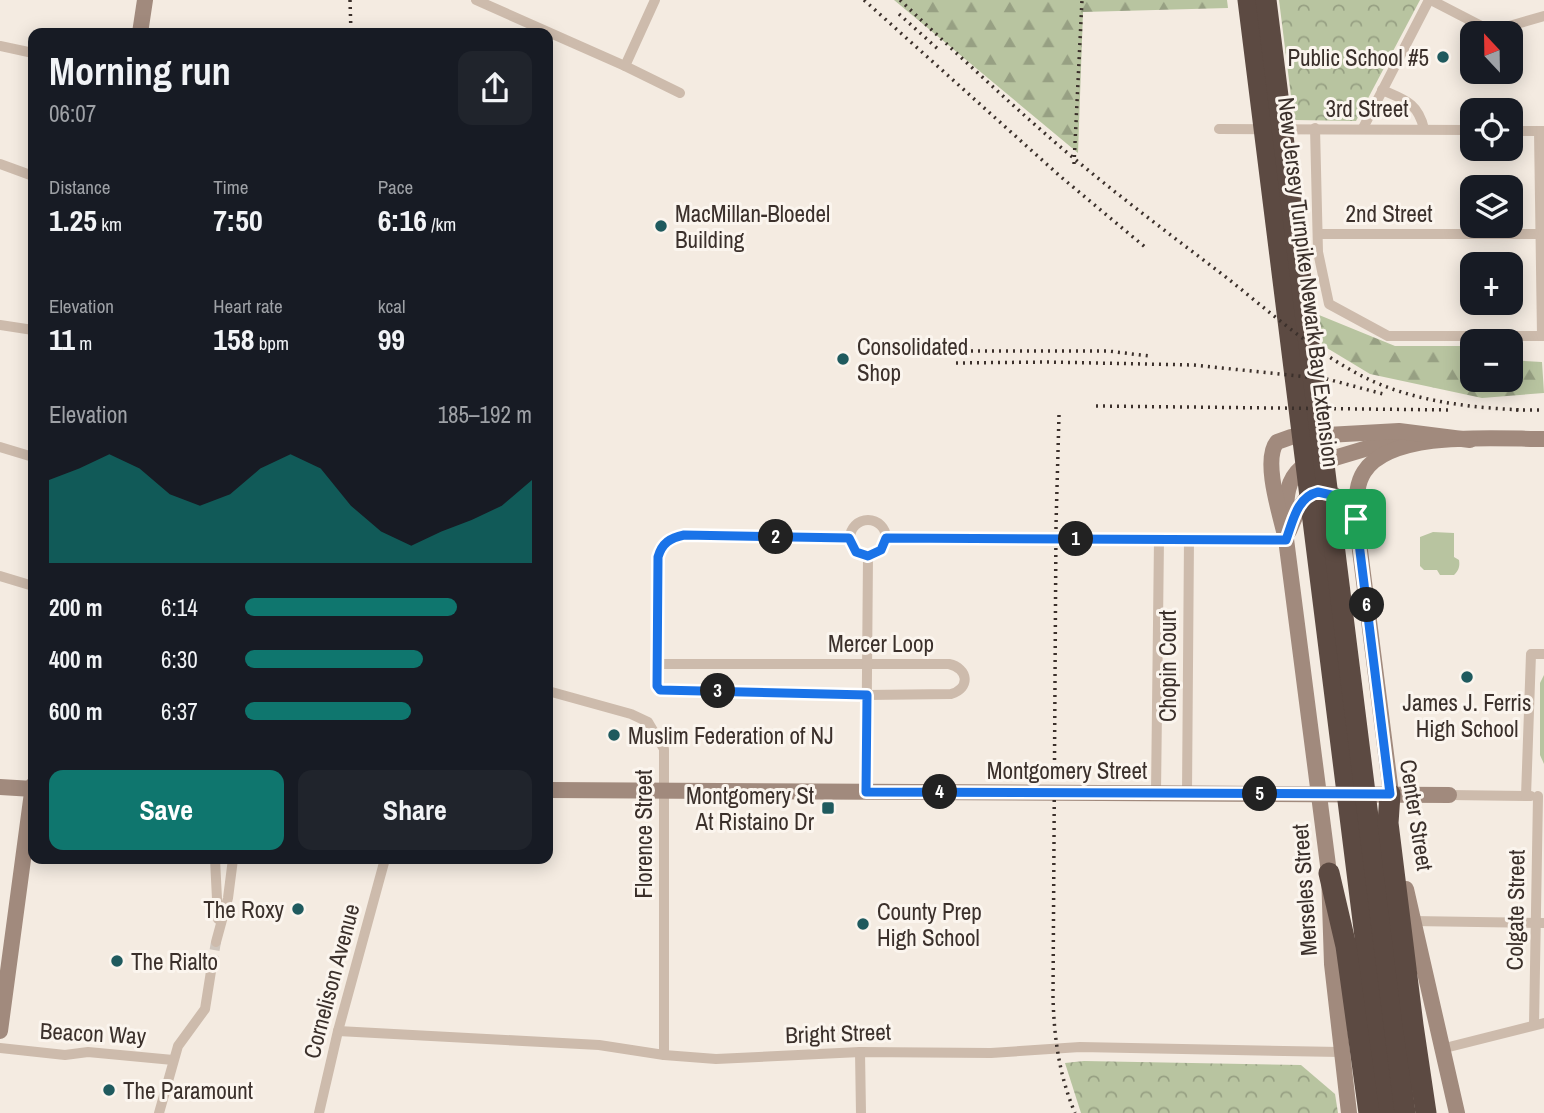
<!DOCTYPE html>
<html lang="en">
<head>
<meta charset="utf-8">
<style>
	:root { --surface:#171b24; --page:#20242c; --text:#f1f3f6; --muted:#9ea1a6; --accent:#0f766e }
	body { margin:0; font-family:"Archivo Narrow",sans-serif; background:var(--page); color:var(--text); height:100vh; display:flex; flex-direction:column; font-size:26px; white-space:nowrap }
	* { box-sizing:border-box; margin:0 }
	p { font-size:23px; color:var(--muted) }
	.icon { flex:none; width:38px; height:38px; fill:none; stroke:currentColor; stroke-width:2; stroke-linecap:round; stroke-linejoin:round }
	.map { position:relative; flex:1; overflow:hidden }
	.panel { position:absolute; left:28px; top:28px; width:525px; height:836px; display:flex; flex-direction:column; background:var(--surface); border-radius:14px; box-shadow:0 4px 18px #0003 }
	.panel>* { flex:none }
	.needle { width:46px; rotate:338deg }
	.controls { position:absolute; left:1460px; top:21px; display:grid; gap:14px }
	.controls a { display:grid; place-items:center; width:63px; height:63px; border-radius:14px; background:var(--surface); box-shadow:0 4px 18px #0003; font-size:35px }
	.pin { position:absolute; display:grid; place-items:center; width:60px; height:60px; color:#fff; margin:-30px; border-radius:14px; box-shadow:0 4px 10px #0006 }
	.km { position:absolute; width:35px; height:35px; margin:-18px; border-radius:50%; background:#222; color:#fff; font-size:19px; line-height:35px; text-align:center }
	.round { display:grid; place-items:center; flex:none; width:74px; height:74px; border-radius:14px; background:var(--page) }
	.headline { display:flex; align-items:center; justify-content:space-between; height:119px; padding:0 21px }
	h1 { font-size:38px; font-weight:700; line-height:52px }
	.figures { display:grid; grid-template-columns:repeat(3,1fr); gap:10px; height:119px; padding:7px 21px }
	.figures div { display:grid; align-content:center }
	.figures b { font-size:30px; font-weight:700 }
	.figures small { font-size:19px; font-weight:400 }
	.figures p { font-size:19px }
	.chart { height:196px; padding:14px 21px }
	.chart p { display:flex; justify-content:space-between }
	.chart svg { width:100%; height:126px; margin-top:7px; fill:var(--accent); opacity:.7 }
	.cta { display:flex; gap:14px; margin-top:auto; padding:14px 21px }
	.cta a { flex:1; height:80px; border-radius:14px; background:var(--accent); color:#fff; font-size:28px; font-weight:700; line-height:80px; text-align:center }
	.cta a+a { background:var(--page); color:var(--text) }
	ul { padding:0 21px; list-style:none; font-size:23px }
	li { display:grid; grid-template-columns:112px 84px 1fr; align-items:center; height:52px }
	li i { height:18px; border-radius:9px; background:var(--accent) }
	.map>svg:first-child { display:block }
	.grass { fill:#b8c4a0 }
	.forest { fill:url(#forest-firs) }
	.park { fill:url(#park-crowns) }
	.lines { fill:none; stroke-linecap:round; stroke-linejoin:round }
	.street-tunnel { stroke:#cfc6bd; stroke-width:10; stroke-dasharray:10 5; stroke-linecap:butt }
	.street { stroke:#cdbbac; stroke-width:10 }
	.secondary { stroke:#a18a7d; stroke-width:16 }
	.highway { stroke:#5c4a42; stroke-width:21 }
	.rail { stroke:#3b302b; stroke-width:3.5; stroke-dasharray:2 5; stroke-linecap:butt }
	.route-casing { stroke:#fff; stroke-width:14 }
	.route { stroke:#1a73e8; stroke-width:9 }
	.poi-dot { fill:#1f5a5e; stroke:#fbf5ee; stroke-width:2.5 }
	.labels { text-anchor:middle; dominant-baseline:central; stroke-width:6; stroke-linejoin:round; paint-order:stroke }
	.poi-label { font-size:23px; fill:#3b302b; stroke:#fbf5ee; text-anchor:start }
	.street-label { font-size:23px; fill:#3b302b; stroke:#fbf5ee }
</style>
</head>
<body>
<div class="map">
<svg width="1544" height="1113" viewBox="0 0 1544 1113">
	<defs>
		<pattern id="forest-firs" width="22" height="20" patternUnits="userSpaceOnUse" patternTransform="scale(1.75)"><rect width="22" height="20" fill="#b8c4a0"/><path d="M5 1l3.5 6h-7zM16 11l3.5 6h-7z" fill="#97a083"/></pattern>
		<pattern id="park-crowns" width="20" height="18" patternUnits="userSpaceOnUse" patternTransform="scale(1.75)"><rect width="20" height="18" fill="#b8c4a0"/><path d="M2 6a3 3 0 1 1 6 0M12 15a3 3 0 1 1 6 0" fill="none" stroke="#97a083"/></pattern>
	</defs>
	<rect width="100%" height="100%" fill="#f4ebe1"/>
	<g class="grass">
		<path d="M 1433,532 L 1454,533 L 1454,557 L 1459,560 C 1460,566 1459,570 1454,575 L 1440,575 L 1437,570 L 1424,570 L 1420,566 L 1420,537 Z"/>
		<polygon points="1544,675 1544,764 1540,755 1540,683"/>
	</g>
	<g class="forest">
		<polygon points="894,0 1227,0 1228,8 1083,12 1078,153"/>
		<polygon points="1319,315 1395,346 1472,346 1472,380 1510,380 1510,360 1542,362 1544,393 1482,398 1370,374 1322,345"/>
	</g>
	<g class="park">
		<polygon points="1279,0 1420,0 1356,121 1294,120"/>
		<polygon points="1084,1061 1301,1065 1335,1094 1338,1113 1081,1113 1065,1063"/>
	</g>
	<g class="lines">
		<polyline class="street-tunnel" points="212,965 216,942"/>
		<g class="street">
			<polyline points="476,0 625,66 680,93"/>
			<polyline points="1431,0 1487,29 1499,29 1544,16"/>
			<polyline points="0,46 33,53"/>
			<polyline points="625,66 655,0"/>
			<path d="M 1382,90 C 1405,100 1418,103 1424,129"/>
			<polyline points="1315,128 1318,252 1329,304 1388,336 1544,336"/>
			<polyline points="1363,128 1429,0"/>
			<polyline points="1219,129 1472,130"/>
			<polyline points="1510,131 1544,131"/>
			<polyline points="1539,131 1542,336"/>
			<polyline points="0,164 33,176"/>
			<polyline points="1318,234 1544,234"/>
			<polyline points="0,325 33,330"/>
			<polyline points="0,447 33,457"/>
			<circle cx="868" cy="538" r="18"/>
			<polyline points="886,538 1286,539"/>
			<polyline points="0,576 33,586"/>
			<path d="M 657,664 L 949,664 C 968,668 971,688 951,694 L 867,695 L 660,690 C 652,676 658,580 658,557 L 665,543 L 684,535 L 849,538"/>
			<polyline points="548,691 631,714 648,722 664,749 664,1055"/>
			<polyline points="866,791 868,556"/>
			<polyline points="1156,793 1159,539"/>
			<polyline points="1187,793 1189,539"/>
			<polyline points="1449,795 1531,796"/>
			<polyline points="1526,796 1531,654 1544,654"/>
			<polyline points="215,859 218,919"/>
			<polyline points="1412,921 1544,923"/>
			<polyline points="216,942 228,898 233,859"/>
			<polyline points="1534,1025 1538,796"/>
			<polyline points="338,1031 599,1045 664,1055 716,1059 860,1052 991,1053 1080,1047 1340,1052"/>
			<polyline points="0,1048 65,1055 88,1052 173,1060"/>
			<polyline points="1441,1049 1544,1023"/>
			<polyline points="860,1052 861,1113"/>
			<polyline points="159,1113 178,1046 205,1009 212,965"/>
			<polyline points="319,1113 338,1031 385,859"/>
		</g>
		<g class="secondary">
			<polyline points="140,33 145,0"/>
			<path d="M 1286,515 C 1286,497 1287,480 1301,468 L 1398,439"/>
			<path d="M 1289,531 C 1297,511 1311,475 1338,498 C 1345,504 1349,513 1356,519"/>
			<polyline points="0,787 33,789"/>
			<polyline points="548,790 1449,795"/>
			<path d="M 1392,801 L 1356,519 C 1357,503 1355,486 1364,472 C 1391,429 1499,439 1544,439"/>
			<polyline points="1406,889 1457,1113"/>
			<polyline points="0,1031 33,785"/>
			<path d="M 1349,1113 L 1332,964 L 1329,873 L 1286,539 C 1281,517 1262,460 1277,442 L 1291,437 L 1399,431 L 1470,440"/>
		</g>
		<g class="highway">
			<polyline points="1248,0 1387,1113"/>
			<polyline points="1266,0 1405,1113"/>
			<polyline points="1390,794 1388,823 1413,1025 1426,1113"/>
			<polyline points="1329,873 1346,946 1369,1113"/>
		</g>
		<g class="rail">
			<polyline points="350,0 351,33"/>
			<polyline points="864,0 1061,177 1145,247"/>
			<path d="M 900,0 C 954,51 1008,102 1064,150 C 1117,195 1172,236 1227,278 C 1270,312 1314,352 1364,377 C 1411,401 1471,408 1524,410"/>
			<polyline points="899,14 939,50"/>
			<polyline points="1074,164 1082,0"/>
			<polyline points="957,351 1108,351 1149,356"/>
			<polyline points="956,363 1047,362 1194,365 1327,379 1387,395"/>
			<polyline points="1096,406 1453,410"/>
			<polyline points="1516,410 1544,410"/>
			<path d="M 1059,415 L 1056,525 L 1053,997 C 1054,1037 1059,1075 1075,1113"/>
		</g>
	</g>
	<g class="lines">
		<g class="route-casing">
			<path id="route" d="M 1318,492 L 1336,496 L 1356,519 L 1390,794 L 866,792 L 867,695 L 660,690 L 657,686 L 658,557 C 662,543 670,538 684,535 L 849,538 L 856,552 L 868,556 L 881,550 L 886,538 L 1286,540 C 1293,521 1297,497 1318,492 Z"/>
		</g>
		<use href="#route" class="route"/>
	</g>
	<g class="poi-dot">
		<circle cx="1443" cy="57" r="7"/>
		<circle cx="661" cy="226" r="7"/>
		<circle cx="843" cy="359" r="7"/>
		<circle cx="1467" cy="677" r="7"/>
		<circle cx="614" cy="735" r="7"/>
		<rect x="821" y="801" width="14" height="14" rx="3.5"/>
		<circle cx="298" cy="909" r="7"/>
		<circle cx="863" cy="924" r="7"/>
		<circle cx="117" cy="961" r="7"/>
		<circle cx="109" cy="1090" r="7"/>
	</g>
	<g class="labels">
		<g class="poi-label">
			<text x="1429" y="57" text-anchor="end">Public School #5</text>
			<text x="675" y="213">MacMillan-Bloedel<tspan x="675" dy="26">Building</tspan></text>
			<text x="857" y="346">Consolidated<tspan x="857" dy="26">Shop</tspan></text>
			<text x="1467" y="702" text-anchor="middle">James J. Ferris<tspan x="1467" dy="26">High School</tspan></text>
			<text x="628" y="735">Muslim Federation of NJ</text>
			<text x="814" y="795" text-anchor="end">Montgomery St<tspan x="814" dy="26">At Ristaino Dr</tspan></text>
			<text x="284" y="909" text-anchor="end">The Roxy</text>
			<text x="877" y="911">County Prep<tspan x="877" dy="26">High School</tspan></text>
			<text x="131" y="961">The Rialto</text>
			<text x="123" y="1090">The Paramount</text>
		</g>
		<g class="street-label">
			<text x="1367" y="108">3rd Street</text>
			<text x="1389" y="213">2nd Street</text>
			<text transform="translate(1309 282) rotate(83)">New Jersey Turnpike Newark Bay Extension</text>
			<text x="881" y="643">Mercer Loop</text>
			<text transform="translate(1167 666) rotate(-90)">Chopin Court</text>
			<text x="1067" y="770">Montgomery Street</text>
			<text transform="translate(1417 815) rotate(81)">Center Street</text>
			<text transform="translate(643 834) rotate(-90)">Florence Street</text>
			<text transform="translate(1304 890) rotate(-94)">Merseles Street</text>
			<text transform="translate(1515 910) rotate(-89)">Colgate Street</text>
			<text transform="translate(331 981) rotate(-75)">Cornelison Avenue</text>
			<text transform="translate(93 1033) rotate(3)">Beacon Way</text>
			<text transform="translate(838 1033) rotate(-2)">Bright Street</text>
		</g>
	</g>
</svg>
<div class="controls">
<a><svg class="needle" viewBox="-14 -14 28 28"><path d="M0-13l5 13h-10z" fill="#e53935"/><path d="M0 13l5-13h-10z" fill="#9ea1a6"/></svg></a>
<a><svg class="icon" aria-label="locate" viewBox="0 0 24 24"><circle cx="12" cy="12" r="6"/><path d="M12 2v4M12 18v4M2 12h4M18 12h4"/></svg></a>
<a><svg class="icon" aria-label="layers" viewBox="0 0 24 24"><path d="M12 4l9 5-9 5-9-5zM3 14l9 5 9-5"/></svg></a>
<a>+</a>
<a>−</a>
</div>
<div class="pin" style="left:1356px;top:519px;background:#1e9e55"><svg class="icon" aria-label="arrive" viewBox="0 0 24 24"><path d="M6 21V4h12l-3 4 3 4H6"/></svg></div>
<b class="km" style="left:1076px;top:539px">1</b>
<b class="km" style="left:776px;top:537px">2</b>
<b class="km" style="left:718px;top:691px">3</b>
<b class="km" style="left:940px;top:792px">4</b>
<b class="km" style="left:1260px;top:794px">5</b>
<b class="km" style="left:1367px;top:605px">6</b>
<section class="panel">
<div class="headline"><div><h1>Morning run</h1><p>06:07</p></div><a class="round"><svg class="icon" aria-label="share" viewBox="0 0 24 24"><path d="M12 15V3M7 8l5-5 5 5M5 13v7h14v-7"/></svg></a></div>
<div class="figures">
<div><p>Distance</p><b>1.25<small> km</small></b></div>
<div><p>Time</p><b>7:50</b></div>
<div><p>Pace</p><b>6:16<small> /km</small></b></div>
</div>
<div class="figures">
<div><p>Elevation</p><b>11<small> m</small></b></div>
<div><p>Heart rate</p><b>158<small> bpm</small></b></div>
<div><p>kcal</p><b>99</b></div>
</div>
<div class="chart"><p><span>Elevation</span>185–192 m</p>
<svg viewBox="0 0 160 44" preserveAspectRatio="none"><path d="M0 44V15L10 11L20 6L30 11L40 20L50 24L60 20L70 11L80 6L90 11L100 24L110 33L120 38L130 33L140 29L150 24L160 15V44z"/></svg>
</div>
<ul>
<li><b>200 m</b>6:14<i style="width:74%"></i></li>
<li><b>400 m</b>6:30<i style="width:62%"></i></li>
<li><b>600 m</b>6:37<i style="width:58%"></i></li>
</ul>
<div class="cta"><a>Save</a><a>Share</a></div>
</section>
</div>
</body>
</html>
